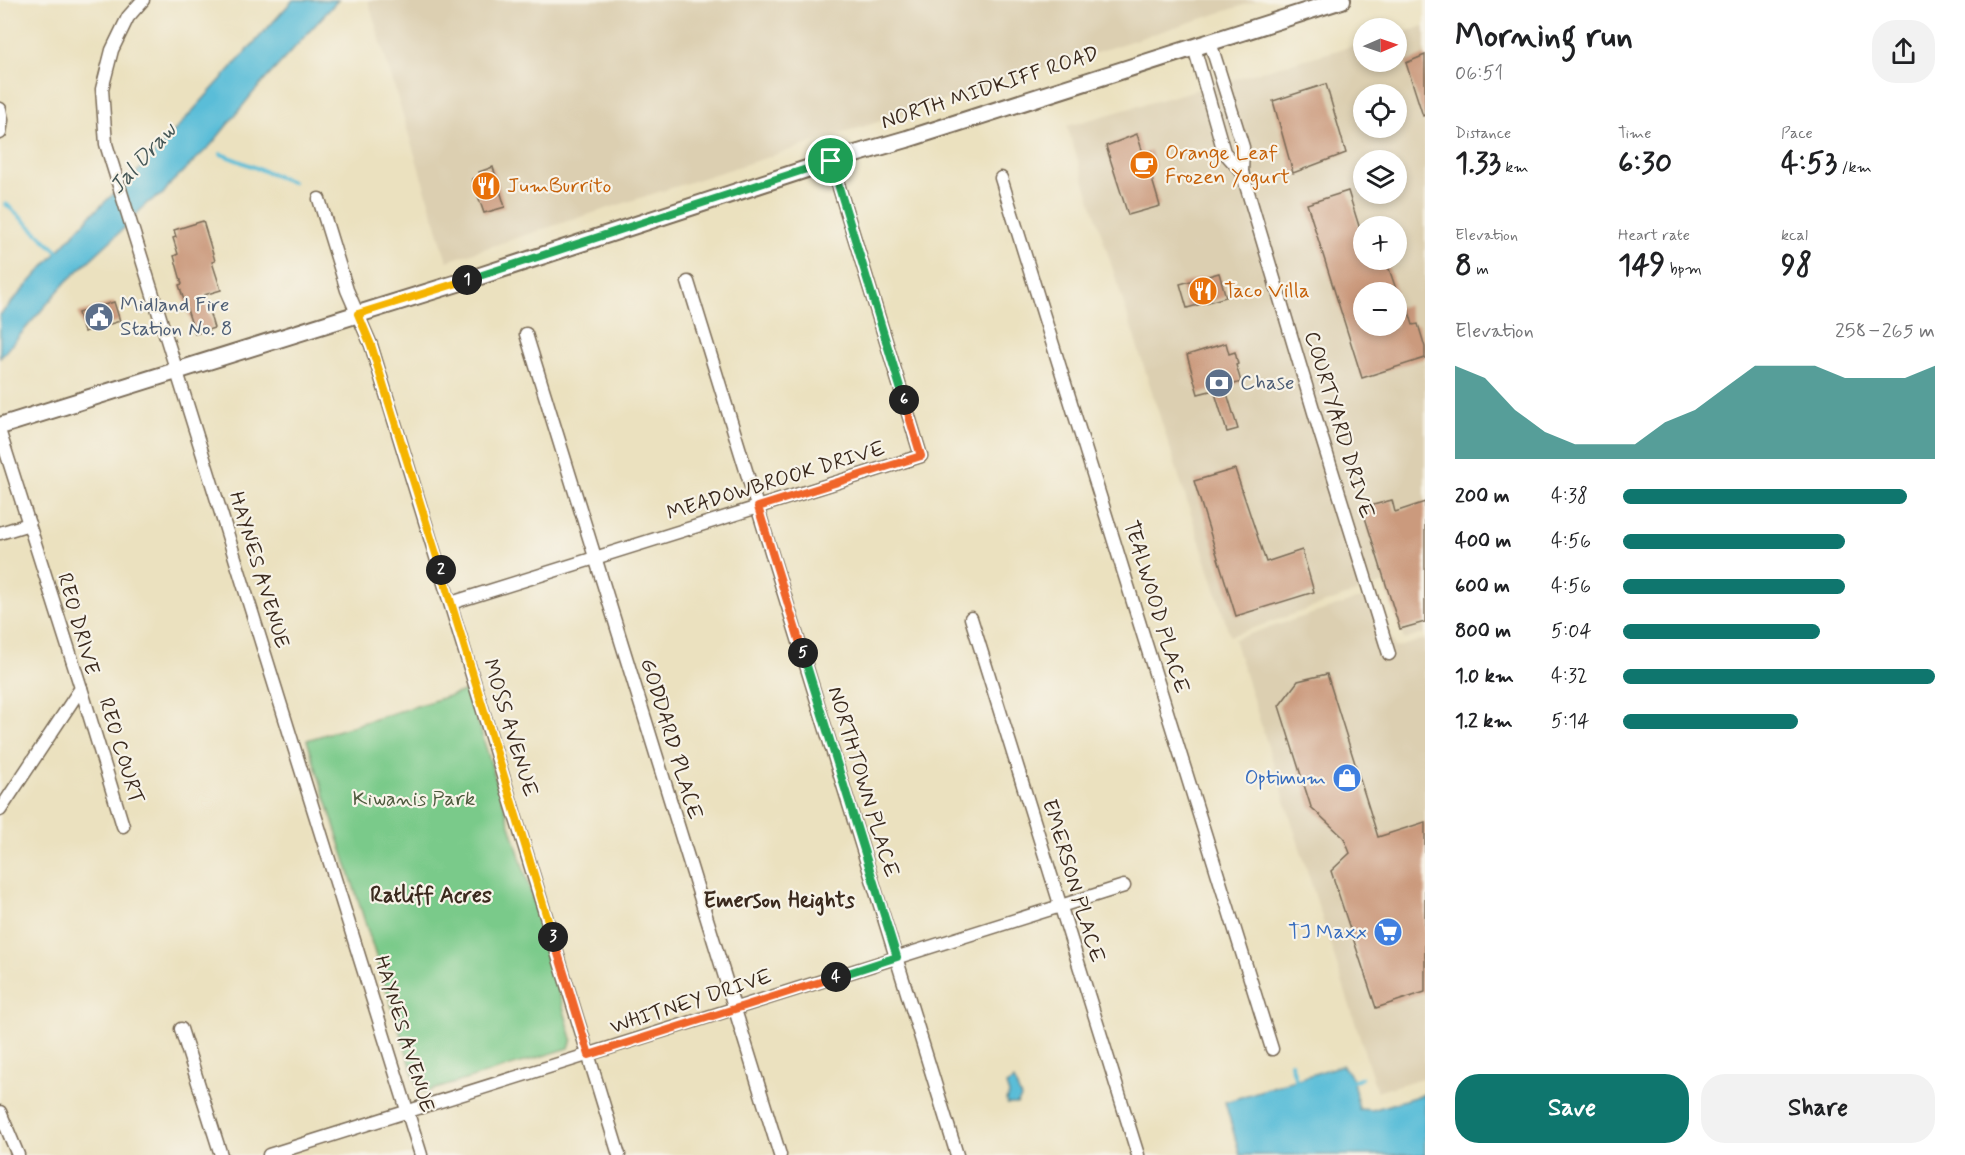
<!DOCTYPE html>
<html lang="en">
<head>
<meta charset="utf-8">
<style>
	:root { --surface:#fff; --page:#f2f2f2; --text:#202124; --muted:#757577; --accent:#0f766e }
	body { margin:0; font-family:Mynerve,sans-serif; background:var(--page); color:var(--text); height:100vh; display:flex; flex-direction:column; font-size:22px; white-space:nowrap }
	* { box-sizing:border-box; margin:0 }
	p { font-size:20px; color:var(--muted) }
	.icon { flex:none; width:33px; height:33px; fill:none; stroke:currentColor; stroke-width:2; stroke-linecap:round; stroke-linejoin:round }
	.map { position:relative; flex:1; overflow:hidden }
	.sheet { display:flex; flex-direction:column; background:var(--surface); width:540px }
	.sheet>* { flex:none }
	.needle { width:39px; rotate:88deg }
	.fabs { position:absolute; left:1353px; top:18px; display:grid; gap:12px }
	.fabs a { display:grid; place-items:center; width:54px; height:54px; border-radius:50%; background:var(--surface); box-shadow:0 3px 9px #0003; font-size:30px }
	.pin { position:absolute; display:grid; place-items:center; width:51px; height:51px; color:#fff; margin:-26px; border:3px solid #fff; border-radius:50%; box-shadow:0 2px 6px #0007 }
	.km { position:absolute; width:30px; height:30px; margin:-15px; border-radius:50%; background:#222; color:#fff; font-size:16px; line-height:30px; text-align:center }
	.round { display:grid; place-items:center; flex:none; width:63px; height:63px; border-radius:24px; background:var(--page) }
	.head { display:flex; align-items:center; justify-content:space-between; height:102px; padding:0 30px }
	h1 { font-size:33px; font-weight:700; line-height:45px }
	.metrics { display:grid; grid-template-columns:repeat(3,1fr); gap:9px; height:102px; padding:6px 30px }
	.metrics div { display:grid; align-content:center }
	.metrics b { font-size:30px; font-weight:700 }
	.metrics small { font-size:16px; font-weight:400 }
	.metrics p { font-size:16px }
	.chart { height:168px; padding:12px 30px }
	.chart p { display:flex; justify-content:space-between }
	.chart svg { width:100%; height:108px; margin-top:6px; fill:var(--accent); opacity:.7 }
	.cta { display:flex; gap:12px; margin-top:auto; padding:12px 30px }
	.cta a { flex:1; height:69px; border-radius:24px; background:var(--accent); color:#fff; font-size:24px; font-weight:700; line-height:69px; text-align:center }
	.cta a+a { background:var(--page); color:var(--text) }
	ul { padding:0 30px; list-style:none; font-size:20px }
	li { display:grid; grid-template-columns:96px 72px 1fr; align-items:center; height:45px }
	li i { height:15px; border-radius:8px; background:var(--accent) }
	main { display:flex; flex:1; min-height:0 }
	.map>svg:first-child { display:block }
	.built { fill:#dccfb1; fill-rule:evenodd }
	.green { fill:#7aca8a; stroke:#5a7a54; stroke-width:1.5 }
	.water { fill:#5abdd8; stroke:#4a747b; stroke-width:1.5 }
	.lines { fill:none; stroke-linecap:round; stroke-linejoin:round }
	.stream { stroke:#5abdd8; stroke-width:4 }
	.building { fill:#cb9a7d }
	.minor-casing { stroke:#796a56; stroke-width:15 }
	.major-casing { stroke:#796a56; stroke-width:20 }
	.minor { stroke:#fff; stroke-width:12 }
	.major { stroke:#fff; stroke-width:16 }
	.split-1-casing { stroke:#fff; stroke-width:12 }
	.split-2-casing { stroke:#fff; stroke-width:12 }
	.split-3-casing { stroke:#fff; stroke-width:12 }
	.split-4-casing { stroke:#fff; stroke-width:12 }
	.split-5-casing { stroke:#fff; stroke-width:12 }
	.split-6-casing { stroke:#fff; stroke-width:12 }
	.split-7-casing { stroke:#fff; stroke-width:12 }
	.split-1 { stroke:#22a559; stroke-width:8 }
	.split-2 { stroke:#f5b400; stroke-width:8 }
	.split-3 { stroke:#f5b400; stroke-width:8 }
	.split-4 { stroke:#f0652b; stroke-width:8 }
	.split-5 { stroke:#22a559; stroke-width:8 }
	.split-6 { stroke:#f0652b; stroke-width:8 }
	.split-7 { stroke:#22a559; stroke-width:8 }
	.labels { text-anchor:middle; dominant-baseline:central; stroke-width:4.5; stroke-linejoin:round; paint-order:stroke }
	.street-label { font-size:21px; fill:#3b2a1e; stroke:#f7f3e8 }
	.food-label { font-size:21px; fill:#c56008; stroke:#f7f3e8; text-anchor:start }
	.service-label { font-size:21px; fill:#4e5e75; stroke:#f7f3e8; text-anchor:start }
	.shop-label { font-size:21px; fill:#366cbe; stroke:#f7f3e8; text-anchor:end }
	.park-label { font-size:21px; fill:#4e5a3e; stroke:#f7f3e8 }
	.water-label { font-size:22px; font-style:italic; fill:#445656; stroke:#f7f3e8 }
	.neighbourhood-label { font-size:22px; font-weight:bold; fill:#3b2a1e; stroke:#f7f3e8 }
</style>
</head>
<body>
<main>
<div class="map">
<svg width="1425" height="1155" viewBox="0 0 1425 1155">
	<rect width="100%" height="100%" fill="#f7f3e8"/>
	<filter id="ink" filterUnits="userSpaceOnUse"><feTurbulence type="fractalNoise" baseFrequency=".0167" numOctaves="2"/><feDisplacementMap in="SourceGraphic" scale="12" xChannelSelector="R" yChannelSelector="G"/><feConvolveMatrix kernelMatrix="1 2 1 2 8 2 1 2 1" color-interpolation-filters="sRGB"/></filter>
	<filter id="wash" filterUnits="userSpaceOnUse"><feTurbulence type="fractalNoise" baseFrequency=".008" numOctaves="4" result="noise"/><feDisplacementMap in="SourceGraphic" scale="24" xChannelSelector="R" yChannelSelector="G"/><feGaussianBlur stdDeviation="1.35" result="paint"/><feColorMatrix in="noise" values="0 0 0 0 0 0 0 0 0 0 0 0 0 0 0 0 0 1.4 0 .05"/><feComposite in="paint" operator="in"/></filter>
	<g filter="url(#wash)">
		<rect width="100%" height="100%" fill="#ebe1bf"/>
		<g class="built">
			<polygon points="368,0 1260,0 565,222 447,261"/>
			<path d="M 1425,26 L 1425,633 L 1404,640 L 1384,583 L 1230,636 L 1067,126 L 1363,43 L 1364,62 L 1396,62 L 1397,34 ZM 1364,94 L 1396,94 L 1396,128 L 1364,128 ZM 1364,160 L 1396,160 L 1396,194 L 1364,194 ZM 1364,226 L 1396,226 L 1396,260 L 1364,260 ZM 1364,292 L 1396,292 L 1396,326 L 1364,326 Z"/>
			<polygon points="1377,593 1395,648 1425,639 1425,1077 1377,1092 1234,639"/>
		</g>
		<polygon class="green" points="468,690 533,899 572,1039 569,1048 426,1092 421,1091 418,1088 307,740"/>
		<g class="water">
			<polygon points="293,0 338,0 253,93 211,145 171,183 163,194 147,203 121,231 66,282 0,358 0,315 91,215 140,169"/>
			<polygon points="1342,1065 1352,1077 1359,1109 1372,1110 1425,1094 1425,1155 1240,1155 1225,1102"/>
			<polygon points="1014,1080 1021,1098 1017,1104 1007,1104 1006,1100 1009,1094 1006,1085"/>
		</g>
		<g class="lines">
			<g class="stream">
				<polyline points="221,154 292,182"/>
				<polyline points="6,204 57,251"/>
				<polyline points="1291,1063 1296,1080"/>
				<polyline points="1352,1081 1361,1078"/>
			</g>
		</g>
		<g id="blocks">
			<g class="building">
				<polygon points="1425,55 1425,115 1423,116 1406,63"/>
				<polygon points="1326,84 1346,153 1293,173 1273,101"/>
				<polygon points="1137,134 1143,153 1151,151 1156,167 1149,169 1160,206 1128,215 1106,146"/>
				<polygon points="493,167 505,207 484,213 472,179 481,176 479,172"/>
				<polygon points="1348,191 1364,242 1364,260 1386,260 1397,292 1364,292 1364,326 1396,326 1396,308 1407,305 1413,325 1418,324 1425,347 1425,358 1362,378 1307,204"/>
				<polygon points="203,221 215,261 212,262 221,290 204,295 214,328 195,334 179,285 182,284 174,256 178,254 173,238 176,237 174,230"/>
				<polygon points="1219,273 1226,297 1187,308 1180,284"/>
				<polygon points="114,302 120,321 84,332 78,313"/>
				<polygon points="1226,343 1229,354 1235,352 1238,364 1236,365 1241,382 1225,387 1238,429 1227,432 1214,390 1198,394 1187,355"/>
				<polygon points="1235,469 1266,562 1302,550 1314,592 1236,616 1194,481"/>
				<polygon points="1392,500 1395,512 1425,502 1425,622 1400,629 1362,508"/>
				<polygon points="1327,674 1378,837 1425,822 1425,992 1376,1008 1331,871 1350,853 1344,838 1311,807 1279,706 1298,681"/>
			</g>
		</g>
	</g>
	<g filter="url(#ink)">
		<use href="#blocks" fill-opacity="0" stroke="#796a56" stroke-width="1.5"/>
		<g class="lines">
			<g class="minor-casing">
				<g id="minor">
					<polyline points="143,0 128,17 112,50 102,89 106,144 421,1155"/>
					<polyline points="1210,42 1243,147 1242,172 1319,429 1389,654"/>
					<polyline points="1194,47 1224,152 1242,172"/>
					<polyline points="0,109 2,120 0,133"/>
					<polyline points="1001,178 1272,1049"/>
					<polyline points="319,199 347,290 371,345 619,1155"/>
					<polyline points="688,282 957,1155"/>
					<polyline points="526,334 780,1155"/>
					<polyline points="0,433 81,688 0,810"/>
					<polyline points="0,533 29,524"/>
					<polyline points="451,603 921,456 831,161"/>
					<polyline points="971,618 1138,1155"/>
					<polyline points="81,688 123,826"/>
					<polyline points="181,1029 221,1155"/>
					<polyline points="0,1112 18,1155"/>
					<polyline points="269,1155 1124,886"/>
				</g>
			</g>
			<g class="major-casing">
				<polyline id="major" points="0,426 480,276 831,161 907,139 1342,0"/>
			</g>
			<use href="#minor" class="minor"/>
			<use href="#major" class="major"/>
		</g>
	</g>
	<g class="lines" filter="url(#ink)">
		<g class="split-1-casing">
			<polyline id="split-1" points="467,280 831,161"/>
		</g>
		<g class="split-2-casing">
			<polyline id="split-2" points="441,570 371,345 358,314 467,280"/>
		</g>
		<g class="split-3-casing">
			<polyline id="split-3" points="441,570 553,937"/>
		</g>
		<g class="split-4-casing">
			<polyline id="split-4" points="553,937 589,1055 836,977"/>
		</g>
		<g class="split-5-casing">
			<polyline id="split-5" points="803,653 897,957 836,977"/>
		</g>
		<g class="split-6-casing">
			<polyline id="split-6" points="803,653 758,507 921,456 904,400"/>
		</g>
		<g class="split-7-casing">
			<polyline id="split-7" points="831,161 904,400"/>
		</g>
		<use href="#split-1" class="split-1"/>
		<use href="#split-2" class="split-2"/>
		<use href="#split-3" class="split-3"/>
		<use href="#split-4" class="split-4"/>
		<use href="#split-5" class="split-5"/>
		<use href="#split-6" class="split-6"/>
		<use href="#split-7" class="split-7"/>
	</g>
	<defs>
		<g id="cafe-disc" transform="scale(1.5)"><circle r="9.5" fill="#e8710a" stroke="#f7f3e8"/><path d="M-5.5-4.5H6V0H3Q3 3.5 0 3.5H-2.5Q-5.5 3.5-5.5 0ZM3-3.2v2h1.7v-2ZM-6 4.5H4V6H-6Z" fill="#fff"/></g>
		<g id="restaurant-disc" transform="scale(1.5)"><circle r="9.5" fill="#e8710a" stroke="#f7f3e8"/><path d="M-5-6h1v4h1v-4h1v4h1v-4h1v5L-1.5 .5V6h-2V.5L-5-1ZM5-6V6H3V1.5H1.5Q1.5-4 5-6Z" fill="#fff"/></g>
		<g id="civic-disc" transform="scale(1.5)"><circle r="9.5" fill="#5c6f8a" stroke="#f7f3e8"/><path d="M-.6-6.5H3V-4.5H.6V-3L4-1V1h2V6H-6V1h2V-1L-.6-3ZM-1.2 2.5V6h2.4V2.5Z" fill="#fff"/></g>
		<g id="bank-disc" transform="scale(1.5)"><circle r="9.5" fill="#5c6f8a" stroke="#f7f3e8"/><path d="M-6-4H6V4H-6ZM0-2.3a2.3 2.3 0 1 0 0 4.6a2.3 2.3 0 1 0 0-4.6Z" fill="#fff"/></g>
		<g id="shop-disc" transform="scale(1.5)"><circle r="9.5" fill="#3f7fe0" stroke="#f7f3e8"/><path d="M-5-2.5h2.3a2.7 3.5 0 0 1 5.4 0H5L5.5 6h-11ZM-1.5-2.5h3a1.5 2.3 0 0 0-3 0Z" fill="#fff"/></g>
		<g id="supermarket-disc" transform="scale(1.5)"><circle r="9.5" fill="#3f7fe0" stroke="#f7f3e8"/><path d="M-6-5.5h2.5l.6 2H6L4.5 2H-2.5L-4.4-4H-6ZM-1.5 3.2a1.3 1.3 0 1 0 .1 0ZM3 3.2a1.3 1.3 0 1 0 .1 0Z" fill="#fff"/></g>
	</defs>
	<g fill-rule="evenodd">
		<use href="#cafe-disc" x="1144" y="165"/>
		<use href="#restaurant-disc" x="486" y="186"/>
		<use href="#restaurant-disc" x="1203" y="291"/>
		<use href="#civic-disc" x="99" y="317"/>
		<use href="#bank-disc" x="1219" y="383"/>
		<use href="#shop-disc" x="1347" y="778"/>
		<use href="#supermarket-disc" x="1388" y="932"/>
	</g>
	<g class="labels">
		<g class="street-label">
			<text transform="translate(990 88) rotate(-18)">NORTH MIDKIFF ROAD</text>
			<text transform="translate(1339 425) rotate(73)">COURTYARD DRIVE</text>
			<text transform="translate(776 481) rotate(-17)">MEADOWBROOK DRIVE</text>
			<text transform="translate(259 570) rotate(73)">HAYNES AVENUE</text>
			<text transform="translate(1156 607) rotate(73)">TEALWOOD PLACE</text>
			<text transform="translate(78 624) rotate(74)">REO DRIVE</text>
			<text transform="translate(510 728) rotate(73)">MOSS AVENUE</text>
			<text transform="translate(671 739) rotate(73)">GODDARD PLACE</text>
			<text transform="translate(121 751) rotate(73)">REO COURT</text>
			<text transform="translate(863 782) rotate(73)">NORTHTOWN PLACE</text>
			<text transform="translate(1073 881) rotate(73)">EMERSON PLACE</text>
			<text transform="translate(691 1002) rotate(-18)">WHITNEY DRIVE</text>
			<text transform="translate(404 1034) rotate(73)">HAYNES AVENUE</text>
		</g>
		<g class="food-label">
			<text x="1165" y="153">Orange Leaf<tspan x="1165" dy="24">Frozen Yogurt</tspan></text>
			<text x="507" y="186">JumBurrito</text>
			<text x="1224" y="291">Taco Villa</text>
		</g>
		<g class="service-label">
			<text x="120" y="305">Midland Fire<tspan x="120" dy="24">Station No. 8</tspan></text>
			<text x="1240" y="383">Chase</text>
		</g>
		<g class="shop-label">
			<text x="1326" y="778">Optimum</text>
			<text x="1367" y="932">TJ Maxx</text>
		</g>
		<g class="park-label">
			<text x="414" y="799">Kiwanis Park</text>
		</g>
		<g class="water-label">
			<text transform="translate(143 159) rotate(-48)">Jal Draw</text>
		</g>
		<g class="neighbourhood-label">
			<text x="431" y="896">Ratliff Acres</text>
			<text x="779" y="901">Emerson Heights</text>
		</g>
	</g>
</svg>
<div class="fabs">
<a><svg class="needle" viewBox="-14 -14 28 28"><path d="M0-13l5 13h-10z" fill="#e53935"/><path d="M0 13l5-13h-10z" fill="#757577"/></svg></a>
<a><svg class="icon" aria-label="locate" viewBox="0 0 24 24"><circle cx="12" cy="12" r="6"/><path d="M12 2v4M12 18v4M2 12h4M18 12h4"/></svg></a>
<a><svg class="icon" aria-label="layers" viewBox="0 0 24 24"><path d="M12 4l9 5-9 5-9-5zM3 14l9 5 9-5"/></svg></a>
<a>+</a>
<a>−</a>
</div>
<div class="pin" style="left:831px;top:161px;background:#1e9e55"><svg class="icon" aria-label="arrive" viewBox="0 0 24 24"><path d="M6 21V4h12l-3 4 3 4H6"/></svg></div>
<b class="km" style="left:467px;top:280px">1</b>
<b class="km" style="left:441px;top:570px">2</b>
<b class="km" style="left:553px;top:937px">3</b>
<b class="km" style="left:836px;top:977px">4</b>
<b class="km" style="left:803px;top:653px">5</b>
<b class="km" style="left:904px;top:400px">6</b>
</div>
<section class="sheet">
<div class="head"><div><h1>Morning run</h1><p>06:51</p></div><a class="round"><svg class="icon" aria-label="share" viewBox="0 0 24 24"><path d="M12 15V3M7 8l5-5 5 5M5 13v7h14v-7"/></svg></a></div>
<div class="metrics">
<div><p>Distance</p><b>1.33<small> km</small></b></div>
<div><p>Time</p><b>6:30</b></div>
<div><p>Pace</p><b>4:53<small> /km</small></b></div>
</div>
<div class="metrics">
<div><p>Elevation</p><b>8<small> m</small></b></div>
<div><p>Heart rate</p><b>149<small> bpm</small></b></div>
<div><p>kcal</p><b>98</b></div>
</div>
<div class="chart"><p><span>Elevation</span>258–265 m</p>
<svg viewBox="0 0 160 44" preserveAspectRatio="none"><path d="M0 44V6L10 11L20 24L30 33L40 38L50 38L60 38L70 29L80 24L90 15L100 6L110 6L120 6L130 11L140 11L150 11L160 6V44z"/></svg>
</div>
<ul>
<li><b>200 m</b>4:38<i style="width:91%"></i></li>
<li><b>400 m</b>4:56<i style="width:71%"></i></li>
<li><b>600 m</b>4:56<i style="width:71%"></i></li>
<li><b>800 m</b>5:04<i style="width:63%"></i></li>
<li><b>1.0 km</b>4:32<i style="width:100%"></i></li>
<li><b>1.2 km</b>5:14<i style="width:56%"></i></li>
</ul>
<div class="cta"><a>Save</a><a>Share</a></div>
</section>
</main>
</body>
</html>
